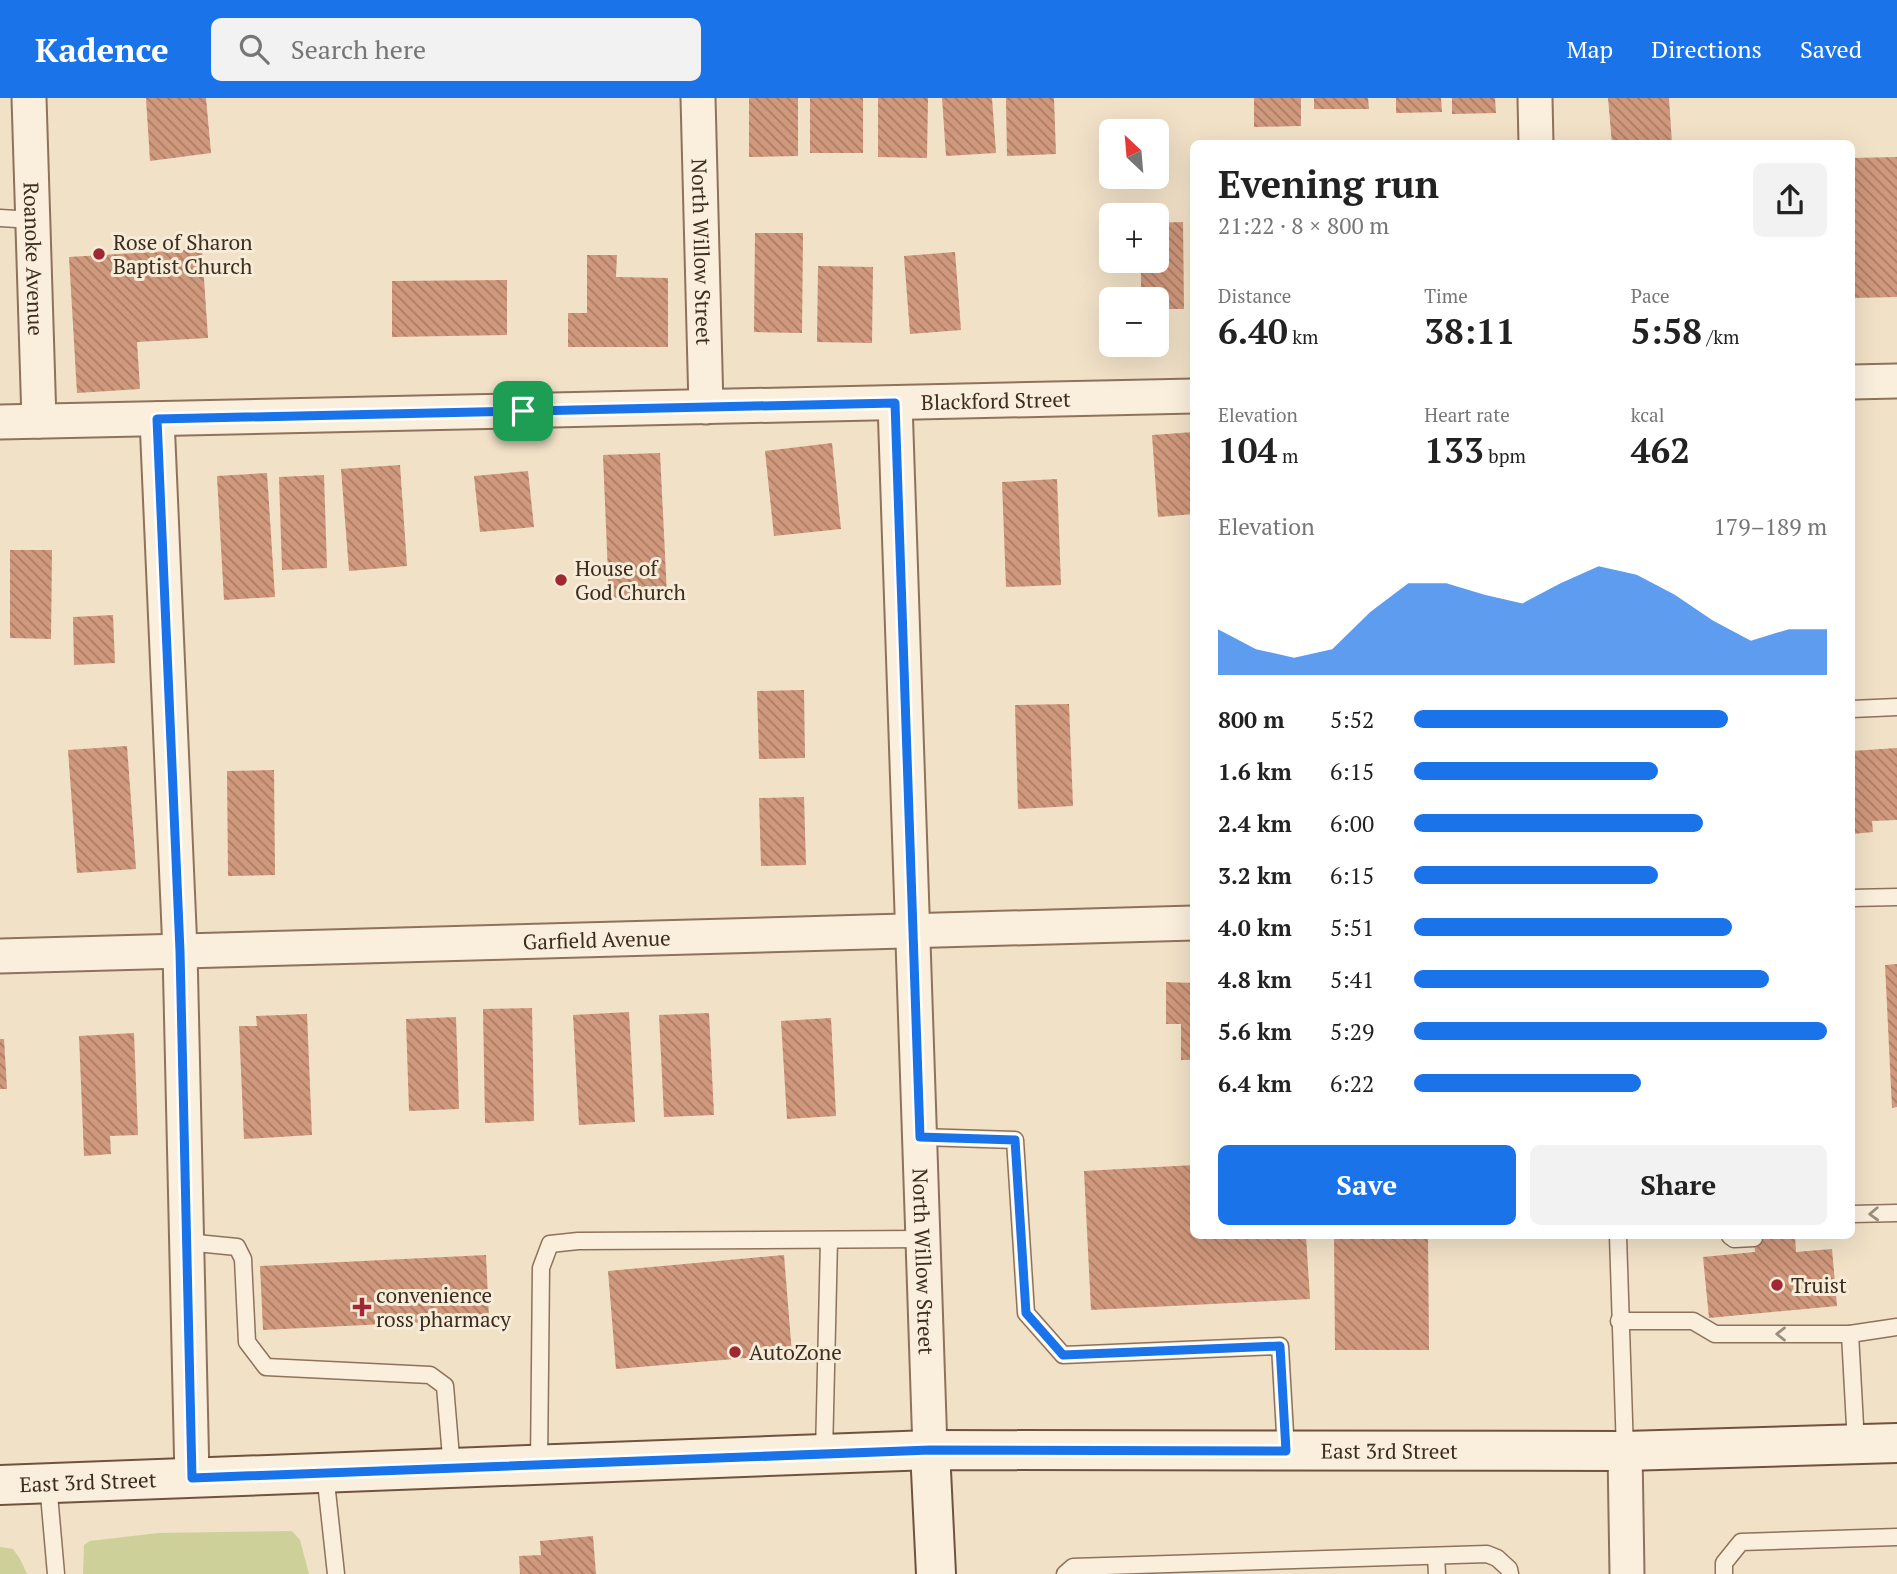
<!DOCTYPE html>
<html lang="en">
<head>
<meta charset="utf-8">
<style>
	:root { --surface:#fff; --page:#f2f2f2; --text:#222; --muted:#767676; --accent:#1a73e8 }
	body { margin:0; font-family:"PT Serif",serif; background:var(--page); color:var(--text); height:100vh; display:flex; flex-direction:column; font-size:26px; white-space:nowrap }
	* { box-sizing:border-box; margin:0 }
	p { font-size:23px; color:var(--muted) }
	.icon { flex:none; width:38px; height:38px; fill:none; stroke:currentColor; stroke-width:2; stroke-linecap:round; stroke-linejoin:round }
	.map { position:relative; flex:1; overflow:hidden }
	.drawer { position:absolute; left:1190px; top:42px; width:665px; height:1099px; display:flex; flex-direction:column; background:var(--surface); border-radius:10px; box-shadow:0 7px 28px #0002 }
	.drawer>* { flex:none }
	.needle { width:46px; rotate:334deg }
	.controls { position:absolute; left:1099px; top:21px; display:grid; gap:14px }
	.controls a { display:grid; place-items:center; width:70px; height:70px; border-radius:10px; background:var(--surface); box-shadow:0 7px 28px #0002; font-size:35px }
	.pin { position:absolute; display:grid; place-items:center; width:60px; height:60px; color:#fff; margin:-30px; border-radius:14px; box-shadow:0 4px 10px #0006 }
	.round { display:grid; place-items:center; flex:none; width:74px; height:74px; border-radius:10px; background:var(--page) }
	.summary { display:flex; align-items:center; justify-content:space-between; height:119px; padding:0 28px }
	h1 { font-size:38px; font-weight:700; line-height:52px }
	.figures { display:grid; grid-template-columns:repeat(3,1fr); gap:10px; height:119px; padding:7px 28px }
	.figures div { display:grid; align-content:center }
	.figures b { font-size:35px; font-weight:700 }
	.figures small { font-size:19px; font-weight:400 }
	.figures p { font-size:19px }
	.chart { height:196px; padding:14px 28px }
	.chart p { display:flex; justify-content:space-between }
	.chart svg { width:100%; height:126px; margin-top:7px; fill:var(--accent); opacity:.7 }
	.cta { display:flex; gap:14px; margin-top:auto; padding:14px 28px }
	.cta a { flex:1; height:80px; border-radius:10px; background:var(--accent); color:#fff; font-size:28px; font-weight:700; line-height:80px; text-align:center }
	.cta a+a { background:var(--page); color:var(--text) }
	ul { padding:0 28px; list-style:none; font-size:23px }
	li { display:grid; grid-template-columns:112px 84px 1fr; align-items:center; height:52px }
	li i { height:18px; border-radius:9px; background:var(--accent) }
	header { display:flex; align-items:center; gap:42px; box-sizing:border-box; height:98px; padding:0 35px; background:var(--accent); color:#fff }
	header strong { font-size:33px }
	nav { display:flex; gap:38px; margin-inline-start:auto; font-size:24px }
	.search { width:490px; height:63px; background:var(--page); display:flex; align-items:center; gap:18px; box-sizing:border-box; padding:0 24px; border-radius:10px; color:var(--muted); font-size:26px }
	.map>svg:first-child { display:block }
	.green { fill:#ced09a }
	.building { fill:url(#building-back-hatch) }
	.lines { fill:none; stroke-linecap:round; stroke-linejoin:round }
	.service-casing { stroke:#8e725b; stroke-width:19 }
	.minor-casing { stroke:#8e725b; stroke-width:37 }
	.secondary-casing { stroke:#70533e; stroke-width:42 }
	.service { stroke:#faefdc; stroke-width:16 }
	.minor { stroke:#faefdc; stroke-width:33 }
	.secondary { stroke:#faefdc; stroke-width:38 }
	.oneway { stroke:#9c8e7e }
	.route-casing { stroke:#fff; stroke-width:14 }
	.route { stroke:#1a73e8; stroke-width:9 }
	.poi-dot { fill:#9f2833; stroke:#f7ecd8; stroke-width:2.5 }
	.labels { text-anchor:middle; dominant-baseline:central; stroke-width:6; stroke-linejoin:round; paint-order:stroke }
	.poi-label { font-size:21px; fill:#3d2c20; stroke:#f7ecd8; text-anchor:start }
	.street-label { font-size:21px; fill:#3d2c20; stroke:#f7ecd8 }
</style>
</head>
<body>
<header>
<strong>Kadence</strong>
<div class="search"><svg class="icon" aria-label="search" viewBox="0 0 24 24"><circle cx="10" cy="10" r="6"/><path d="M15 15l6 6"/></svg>Search here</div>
<nav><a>Map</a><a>Directions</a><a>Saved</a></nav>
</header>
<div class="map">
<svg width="1897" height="1476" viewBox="0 0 1897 1476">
	<defs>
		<pattern id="building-back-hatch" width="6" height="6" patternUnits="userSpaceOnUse" patternTransform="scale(1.75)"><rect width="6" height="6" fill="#d0987c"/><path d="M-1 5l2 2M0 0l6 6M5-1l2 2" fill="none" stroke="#aa7c65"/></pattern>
	</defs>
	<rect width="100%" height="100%" fill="#f1e1c7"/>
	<g class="green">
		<polygon points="292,1433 300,1442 309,1476 83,1476 84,1447 90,1443 158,1435"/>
		<polygon points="0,1449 13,1451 20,1461 27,1476 0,1476"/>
	</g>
	<g class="building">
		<polygon points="146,0 206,0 211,55 150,63"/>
		<polygon points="749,0 798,0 798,58 749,59"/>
		<rect x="810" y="0" width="53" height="55"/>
		<polygon points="878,0 928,0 927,60 878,59"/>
		<polygon points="942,0 992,0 996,55 946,58"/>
		<polygon points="1006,0 1054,0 1056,56 1007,58"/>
		<polygon points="1254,0 1301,0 1301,28 1254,29"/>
		<polygon points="1314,0 1368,0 1369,11 1314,11"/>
		<polygon points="1396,0 1441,0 1442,14 1396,15"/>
		<polygon points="1452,0 1495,0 1496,15 1452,16"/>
		<polygon points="1608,0 1669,0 1672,46 1612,46"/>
		<polygon points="1897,59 1897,199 1852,200 1852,60"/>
		<polygon points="1183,124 1184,211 1157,211 1157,201 1141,201 1141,163 1157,163 1157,125"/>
		<polygon points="755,135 803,135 802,235 754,234"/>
		<polygon points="202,151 208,240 137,244 140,291 77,295 69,159"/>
		<polygon points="955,154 961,232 910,236 904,158"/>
		<polygon points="587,157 617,157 616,179 668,180 668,249 568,249 568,215 587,215"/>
		<polygon points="818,168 873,169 872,245 817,244"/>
		<polygon points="507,182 507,237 392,239 392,183"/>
		<polygon points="1194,334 1194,416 1158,419 1152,337"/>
		<polygon points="832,345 841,431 774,438 765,353"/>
		<polygon points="660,355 667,497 609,500 603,357"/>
		<polygon points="400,367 407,468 349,473 341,371"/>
		<polygon points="528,373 534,429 480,434 474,378"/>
		<polygon points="267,375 275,499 224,502 217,378"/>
		<polygon points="324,377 327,470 282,472 279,379"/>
		<polygon points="1057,381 1061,487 1006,489 1002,384"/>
		<polygon points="10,452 52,452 51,541 10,540"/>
		<polygon points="113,517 115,565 74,567 73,519"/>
		<polygon points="804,592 805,660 759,661 757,593"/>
		<polygon points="1069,606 1073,708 1018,711 1015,607"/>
		<polygon points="127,648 136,771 77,775 68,652"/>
		<polygon points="1897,650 1897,722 1872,723 1873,734 1852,736 1852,653"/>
		<polygon points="274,672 275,777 228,778 227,673"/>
		<polygon points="804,699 806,767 761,768 759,700"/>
		<polygon points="1897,866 1897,1009 1892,1010 1885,867"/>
		<polygon points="1166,884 1194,885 1194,962 1181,962 1181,926 1166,926"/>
		<polygon points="532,910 534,1023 485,1025 483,911"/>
		<polygon points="629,914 635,1024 579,1027 573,917"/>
		<polygon points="709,915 714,1017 664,1019 659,917"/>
		<polygon points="307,916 312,1037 244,1041 239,928 257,928 256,918"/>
		<polygon points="456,919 459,1011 409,1013 406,921"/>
		<polygon points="831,920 836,1018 787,1021 781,923"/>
		<polygon points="134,935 138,1037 110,1038 111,1056 84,1058 79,938"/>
		<polygon points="0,941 4,941 7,991 0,991"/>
		<polygon points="1194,1067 1194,1138 1306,1138 1310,1201 1091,1212 1084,1073"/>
		<polygon points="1334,1138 1428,1138 1429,1252 1335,1252"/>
		<polygon points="1754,1138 1795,1138 1796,1154 1832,1151 1837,1208 1709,1220 1703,1159 1755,1154"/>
		<polygon points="486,1157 489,1221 263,1232 260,1168"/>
		<polygon points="784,1157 792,1256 616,1271 608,1173"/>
		<polygon points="593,1438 596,1476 520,1476 519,1458 541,1457 540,1443"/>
	</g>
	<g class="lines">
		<g class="service-casing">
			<g id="service">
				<polyline points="0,120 33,122"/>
				<polyline points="1852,611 1897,609"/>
				<polyline points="1852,800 1897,799"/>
				<polyline points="920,1039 1015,1042 1026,1215 1063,1257 1280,1248 1286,1353"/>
				<polyline points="1852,1116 1897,1115"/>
				<polyline points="1618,1138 1625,1353"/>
				<polyline points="1730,1138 1734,1141 1754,1140"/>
				<polyline points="186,1144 237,1149 243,1161 247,1244 266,1269 430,1277 445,1288 452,1371"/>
				<polyline points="1619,1223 1693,1223 1715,1236 1850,1236 1897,1229"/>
				<polyline points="1850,1236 1856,1346"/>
				<polyline points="824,1356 829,1142"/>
				<polyline points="539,1367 541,1170 550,1146 578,1143 923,1141"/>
				<polyline points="325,1375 336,1476"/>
				<polyline points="48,1385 56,1476"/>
				<polyline points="1436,1458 1437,1476"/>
				<polyline points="1065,1476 1073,1469 1487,1456 1497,1460 1509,1471 1510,1476"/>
				<polyline points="1724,1476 1724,1465 1741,1444 1897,1439"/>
			</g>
		</g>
		<g class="minor-casing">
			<g id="minor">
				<path id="s1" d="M 29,0 L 39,323"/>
				<path id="s2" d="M 698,0 L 706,309"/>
				<polyline points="1535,0 1536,46"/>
				<polyline points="1852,284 1897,283"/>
				<path id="s3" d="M 895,305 L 930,1352"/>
				<polyline points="157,321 180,853 192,1380"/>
				<path id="s4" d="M 0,324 L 1194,298"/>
				<path id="s5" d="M 0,858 L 1194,825"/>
				<polyline points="1625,1353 1627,1476"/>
			</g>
		</g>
		<g class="secondary-casing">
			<g id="secondary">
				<polyline points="930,1352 936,1476"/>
				<path id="s6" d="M 0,1387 L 930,1352 L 1625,1353 L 1897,1345"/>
			</g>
		</g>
		<use href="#service" class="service"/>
		<use href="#minor" class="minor"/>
		<use href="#secondary" class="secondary"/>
	</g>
	<defs><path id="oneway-chevron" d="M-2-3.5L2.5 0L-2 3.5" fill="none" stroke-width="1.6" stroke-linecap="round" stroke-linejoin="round" transform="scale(1.75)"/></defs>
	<g class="oneway">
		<use href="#oneway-chevron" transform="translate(1874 1116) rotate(178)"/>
		<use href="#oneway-chevron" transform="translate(1781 1236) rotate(180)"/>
	</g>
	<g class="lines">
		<g class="route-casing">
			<polygon id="route" points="895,305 920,1039 1015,1042 1026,1215 1063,1257 1280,1248 1286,1353 930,1352 192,1380 180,853 157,321"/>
		</g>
		<use href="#route" class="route"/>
	</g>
	<g class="poi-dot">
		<circle cx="99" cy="156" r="7"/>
		<circle cx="561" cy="482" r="7"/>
		<circle cx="1777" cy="1187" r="7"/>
		<path d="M358.5 1198.5h7v7h7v7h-7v7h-7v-7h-7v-7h7z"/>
		<circle cx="735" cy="1254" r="7"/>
	</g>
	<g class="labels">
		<g class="poi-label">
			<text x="113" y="144">Rose of Sharon<tspan x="113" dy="24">Baptist Church</tspan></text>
			<text x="575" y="470">House of<tspan x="575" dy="24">God Church</tspan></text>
			<text x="1791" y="1187">Truist</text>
			<text x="376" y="1197">convenience<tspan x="376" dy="24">ross pharmacy</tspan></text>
			<text x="749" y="1254">AutoZone</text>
		</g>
		<g class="street-label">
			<text stroke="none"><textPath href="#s2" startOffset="154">North Willow Street</textPath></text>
			<text stroke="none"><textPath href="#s1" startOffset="161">Roanoke Avenue</textPath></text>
			<text stroke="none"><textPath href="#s4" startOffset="996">Blackford Street</textPath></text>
			<text stroke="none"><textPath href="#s5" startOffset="597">Garfield Avenue</textPath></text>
			<text stroke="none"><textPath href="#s3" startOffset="859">North Willow Street</textPath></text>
			<text stroke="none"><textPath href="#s6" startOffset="1390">East 3rd Street</textPath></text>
			<text stroke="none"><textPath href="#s6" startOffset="88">East 3rd Street</textPath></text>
		</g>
	</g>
</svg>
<div class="controls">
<a><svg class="needle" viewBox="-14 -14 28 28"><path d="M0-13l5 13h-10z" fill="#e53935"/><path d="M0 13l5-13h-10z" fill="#767676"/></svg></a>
<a>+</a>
<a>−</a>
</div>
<div class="pin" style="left:523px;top:313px;background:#1e9e55"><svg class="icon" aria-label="arrive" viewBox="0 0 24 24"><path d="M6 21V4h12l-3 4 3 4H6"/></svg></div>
<section class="drawer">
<div class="summary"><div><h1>Evening run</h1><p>21:22 · 8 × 800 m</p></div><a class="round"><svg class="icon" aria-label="share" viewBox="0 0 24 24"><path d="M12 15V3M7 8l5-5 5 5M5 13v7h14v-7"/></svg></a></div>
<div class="figures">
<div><p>Distance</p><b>6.40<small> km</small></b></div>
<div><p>Time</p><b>38:11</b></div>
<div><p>Pace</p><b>5:58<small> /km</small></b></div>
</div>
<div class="figures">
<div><p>Elevation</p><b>104<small> m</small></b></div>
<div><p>Heart rate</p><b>133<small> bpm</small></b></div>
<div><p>kcal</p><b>462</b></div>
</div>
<div class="chart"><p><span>Elevation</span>179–189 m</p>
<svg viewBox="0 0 160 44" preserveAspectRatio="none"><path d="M0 44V28L10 35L20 38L30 35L40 22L50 12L60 12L70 16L80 19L90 12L100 6L110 9L120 16L130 25L140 32L150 28L160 28V44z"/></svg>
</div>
<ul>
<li><b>800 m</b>5:52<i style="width:76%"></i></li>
<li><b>1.6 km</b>6:15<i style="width:59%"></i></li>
<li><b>2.4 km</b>6:00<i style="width:70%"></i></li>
<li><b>3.2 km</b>6:15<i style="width:59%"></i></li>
<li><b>4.0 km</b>5:51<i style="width:77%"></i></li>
<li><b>4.8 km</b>5:41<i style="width:86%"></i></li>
<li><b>5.6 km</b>5:29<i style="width:100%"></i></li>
<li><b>6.4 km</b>6:22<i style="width:55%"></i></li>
</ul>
<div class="cta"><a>Save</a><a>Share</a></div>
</section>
</div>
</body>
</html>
